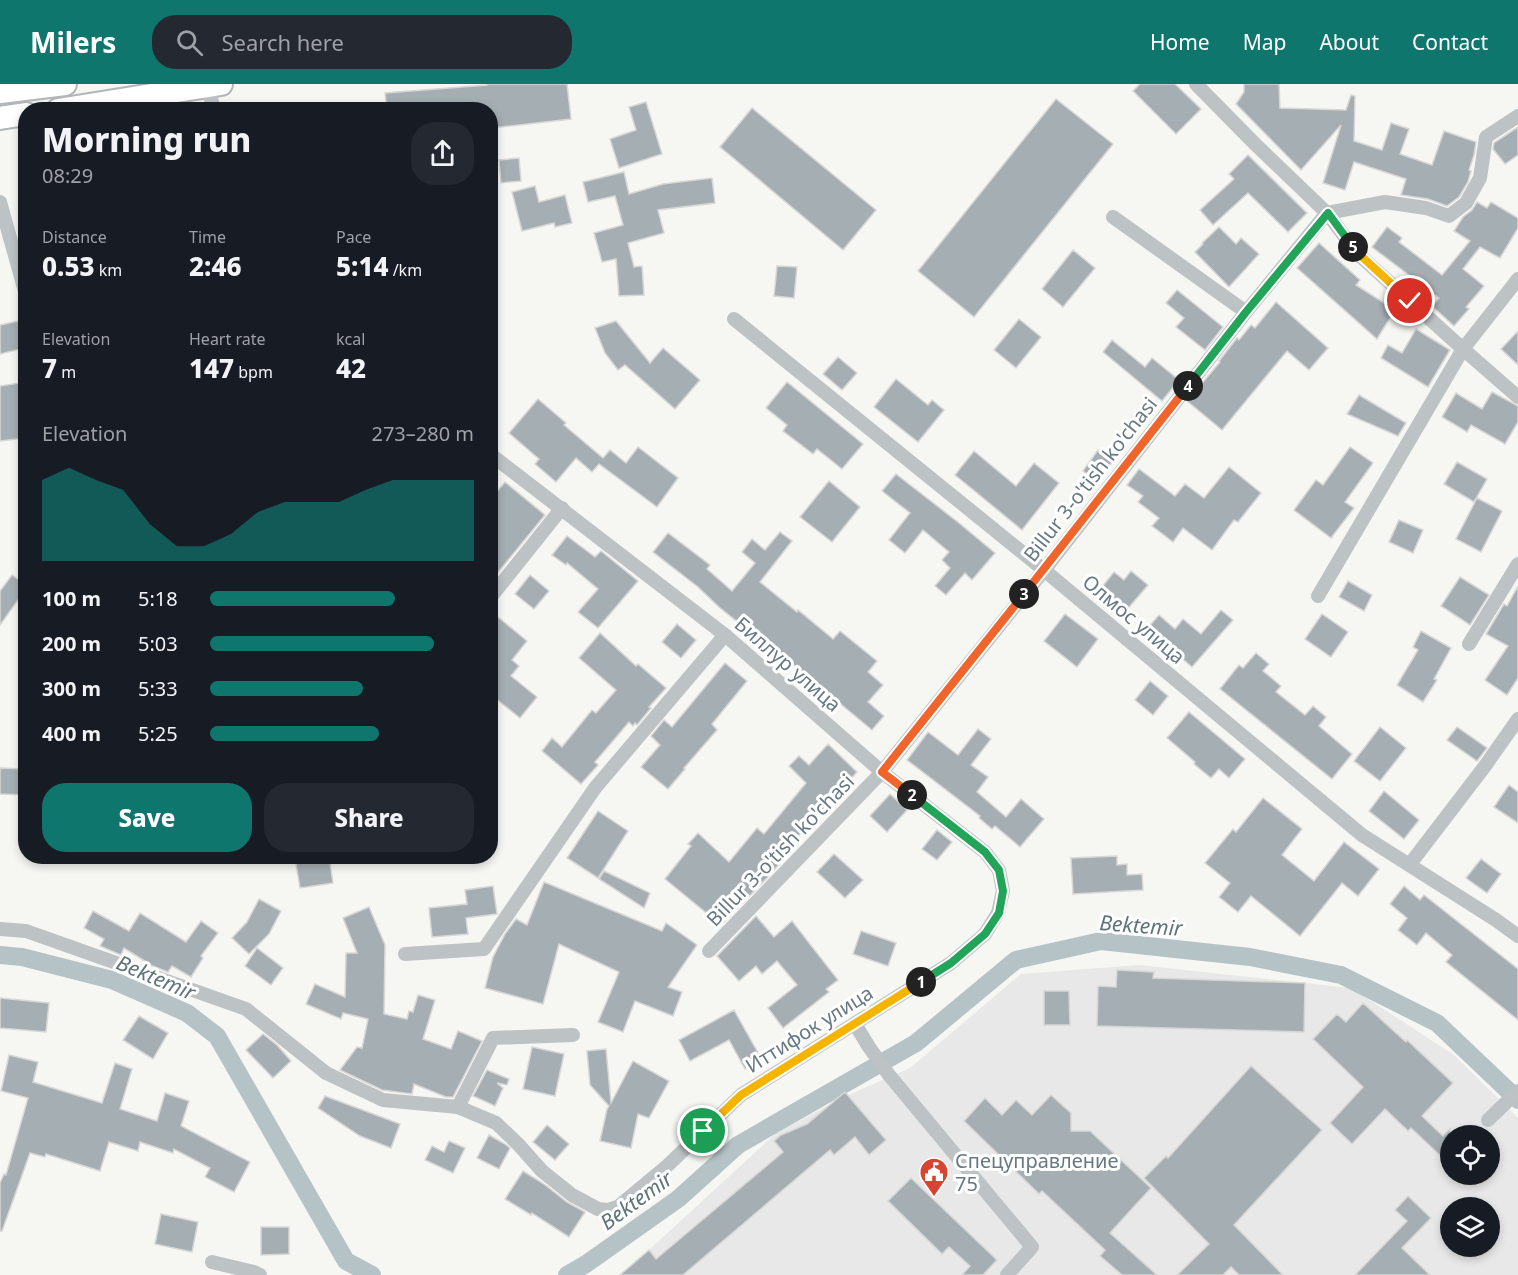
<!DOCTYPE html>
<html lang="en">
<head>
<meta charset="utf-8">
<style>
	:root { --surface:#171b24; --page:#242831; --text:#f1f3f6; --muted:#9ea1a6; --accent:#0f766e }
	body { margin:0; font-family:"Noto Sans",sans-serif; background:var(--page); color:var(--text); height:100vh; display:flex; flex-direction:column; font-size:22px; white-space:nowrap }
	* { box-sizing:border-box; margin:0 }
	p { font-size:20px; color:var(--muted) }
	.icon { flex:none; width:33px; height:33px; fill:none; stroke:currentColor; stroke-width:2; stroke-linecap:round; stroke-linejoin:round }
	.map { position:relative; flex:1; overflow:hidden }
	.side { position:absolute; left:18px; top:18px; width:480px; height:762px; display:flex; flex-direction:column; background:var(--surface); border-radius:24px; box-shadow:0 3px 9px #0003 }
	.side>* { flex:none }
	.tools { position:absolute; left:1440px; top:1041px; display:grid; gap:12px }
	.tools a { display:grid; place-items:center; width:60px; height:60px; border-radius:50%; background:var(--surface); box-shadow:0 3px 9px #0003; font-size:30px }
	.pin { position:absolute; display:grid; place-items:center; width:51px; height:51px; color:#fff; margin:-26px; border:3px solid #fff; border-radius:50%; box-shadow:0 2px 6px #0007 }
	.km { position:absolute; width:30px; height:30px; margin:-15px; border-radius:50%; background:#222; color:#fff; font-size:16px; line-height:30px; text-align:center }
	.round { display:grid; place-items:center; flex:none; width:63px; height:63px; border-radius:24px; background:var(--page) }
	.overview { display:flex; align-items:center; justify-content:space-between; height:102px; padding:0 24px }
	h1 { font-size:33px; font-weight:800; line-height:45px }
	.stats { display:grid; grid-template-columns:repeat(3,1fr); gap:9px; height:102px; padding:6px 24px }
	.stats div { display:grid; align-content:center }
	.stats b { font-size:26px; font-weight:800 }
	.stats small { font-size:16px; font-weight:400 }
	.stats p { font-size:16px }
	.chart { height:168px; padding:12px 24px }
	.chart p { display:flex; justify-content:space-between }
	.chart svg { width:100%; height:108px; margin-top:6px; fill:var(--accent); opacity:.7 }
	.cta { display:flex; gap:12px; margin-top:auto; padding:12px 24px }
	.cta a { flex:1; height:69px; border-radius:24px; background:var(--accent); color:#fff; font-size:24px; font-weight:800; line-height:69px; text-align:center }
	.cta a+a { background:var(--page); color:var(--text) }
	ul { padding:0 24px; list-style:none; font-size:20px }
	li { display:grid; grid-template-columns:96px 72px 1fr; align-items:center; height:45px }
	li i { height:15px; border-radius:8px; background:var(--accent) }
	header { display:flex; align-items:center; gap:36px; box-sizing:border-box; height:84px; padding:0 30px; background:var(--accent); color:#fff }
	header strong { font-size:28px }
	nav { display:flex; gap:33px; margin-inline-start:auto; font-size:21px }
	.search { width:420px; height:54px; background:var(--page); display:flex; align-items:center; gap:15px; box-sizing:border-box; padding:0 21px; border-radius:24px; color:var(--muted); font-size:22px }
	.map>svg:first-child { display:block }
	.built { fill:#e7e8e7; fill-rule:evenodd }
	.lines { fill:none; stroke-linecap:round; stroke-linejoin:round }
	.canal { stroke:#b5c3c6; stroke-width:18 }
	.building { fill:#a5aeb2; stroke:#d8d7d6; stroke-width:1.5 }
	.trunk-casing { stroke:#b1b6b8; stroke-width:26 }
	.minor { stroke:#bdc2c5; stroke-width:14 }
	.trunk { stroke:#fff; stroke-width:22 }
	.split-1-casing { stroke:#fff; stroke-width:12 }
	.split-2-casing { stroke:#fff; stroke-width:12 }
	.split-3-casing { stroke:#fff; stroke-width:12 }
	.split-4-casing { stroke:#fff; stroke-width:12 }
	.split-5-casing { stroke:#fff; stroke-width:12 }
	.split-6-casing { stroke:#fff; stroke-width:12 }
	.split-1 { stroke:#f5b400; stroke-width:8 }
	.split-2 { stroke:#22a559; stroke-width:8 }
	.split-3 { stroke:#f0652b; stroke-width:8 }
	.split-4 { stroke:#f0652b; stroke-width:8 }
	.split-5 { stroke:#22a559; stroke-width:8 }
	.split-6 { stroke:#f5b400; stroke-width:8 }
	.labels { text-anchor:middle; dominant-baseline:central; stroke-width:6; stroke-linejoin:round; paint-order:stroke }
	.street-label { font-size:20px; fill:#677982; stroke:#fff }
	.poi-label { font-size:20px; fill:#677982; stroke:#fff; text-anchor:start }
	.water-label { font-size:21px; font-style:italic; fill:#5e7478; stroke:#fff }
</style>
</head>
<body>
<header>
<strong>Milers</strong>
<div class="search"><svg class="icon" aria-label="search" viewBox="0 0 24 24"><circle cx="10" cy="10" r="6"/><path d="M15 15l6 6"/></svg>Search here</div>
<nav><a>Home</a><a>Map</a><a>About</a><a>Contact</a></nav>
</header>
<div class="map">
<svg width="1518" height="1191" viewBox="0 0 1518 1191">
	<rect width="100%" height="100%" fill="#f6f6f3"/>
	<path class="built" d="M 1139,881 L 1351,904 L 1454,971 L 1518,1034 L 1518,1191 L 620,1191 L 649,1166 L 775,1050 L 842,1014 L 910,984 L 1021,890 ZM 1450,1052 L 1490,1052 L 1490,1090 L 1450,1090 ZM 1450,1124 L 1490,1124 L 1490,1162 L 1450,1162 Z"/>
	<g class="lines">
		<g class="canal">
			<polyline points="0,871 22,873 112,896 187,929 217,952 346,1177 372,1191"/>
			<polyline points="567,1191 586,1180 678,1115 738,1061 916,959 1016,876 1101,857 1250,873 1341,891 1437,939 1518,1016"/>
		</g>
	</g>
	<g class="building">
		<polygon points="487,0 567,0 571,35 492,44 490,26 387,26 385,9 487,1"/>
		<polygon points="1140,0 1175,0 1201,25 1176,50 1133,7"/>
		<polygon points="1244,0 1279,0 1280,24 1346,26 1351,11 1355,12 1354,57 1382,66 1391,39 1409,45 1400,70 1432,81 1444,47 1476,58 1474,71 1469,86 1471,87 1468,98 1459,113 1447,122 1428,115 1401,111 1406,95 1354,78 1345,106 1323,99 1341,41 1301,86 1236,20 1244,8"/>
		<polygon points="1056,15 1113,60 974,233 918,187"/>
		<polygon points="646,18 662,70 619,84 610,55 636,46 629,23"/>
		<polygon points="752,24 876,126 843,166 720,63"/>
		<polygon points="1518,43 1518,71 1505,80 1493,65 1494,59"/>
		<polygon points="1248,71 1307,129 1288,148 1248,109 1213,141 1200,126 1234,95 1229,90"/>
		<polygon points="519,74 521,97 501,99 499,76"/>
		<polygon points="624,88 629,110 663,100 712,94 715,119 658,126 664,149 628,159 634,183 642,182 644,211 619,212 616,175 602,178 594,149 623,141 615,112 588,118 583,98"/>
		<polygon points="535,102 539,118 565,111 572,139 555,143 554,139 522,147 512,108"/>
		<polygon points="1477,118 1487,124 1491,118 1518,134 1518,144 1500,174 1480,163 1463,185 1484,202 1466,223 1469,225 1454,242 1432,222 1439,214 1372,163 1387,143 1402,154 1399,158 1442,191 1470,157 1454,147 1463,133 1472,126"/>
		<polygon points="1219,143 1236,160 1241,154 1259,170 1229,203 1195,168 1203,160 1202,159"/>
		<polygon points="1319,159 1360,196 1356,201 1395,226 1377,255 1297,184"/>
		<polygon points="1073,166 1095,184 1063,223 1042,205"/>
		<polygon points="777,182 797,183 794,214 774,212"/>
		<polygon points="1177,206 1223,243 1205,266 1176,243 1184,234 1166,219"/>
		<polygon points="1276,218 1328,264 1309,286 1287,267 1222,346 1187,317 1220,278 1219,277 1237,254 1239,256 1251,241 1255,244"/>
		<polygon points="1019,235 1041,253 1016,284 994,266"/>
		<polygon points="18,237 25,264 0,270 0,241"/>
		<polygon points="616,237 650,279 663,264 700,296 675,325 625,281 618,286 605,269 595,244"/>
		<polygon points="1416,245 1450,266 1428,303 1381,274 1388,261 1402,269"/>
		<polygon points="1518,247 1518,281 1501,265"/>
		<polygon points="1112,256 1145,283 1152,274 1179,296 1162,317 1103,268"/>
		<polygon points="838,273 857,289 842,306 823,290"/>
		<polygon points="896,295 928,321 932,316 944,326 918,358 874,323"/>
		<polygon points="26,298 26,354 0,357 0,302"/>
		<polygon points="787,298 863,360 842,385 817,365 813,370 783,347 787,341 766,324"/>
		<polygon points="1492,308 1518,322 1518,338 1505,360 1471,341 1467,348 1442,333 1456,309 1482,325"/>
		<polygon points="1359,311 1406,339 1398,352 1347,330"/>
		<polygon points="538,315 566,339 564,341 603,374 610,366 626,379 638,363 678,394 657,423 599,380 592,388 576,374 556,398 535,380 539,375 509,349"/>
		<polygon points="1350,363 1373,379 1345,418 1354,424 1331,454 1294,426 1316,396 1323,401"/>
		<polygon points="1098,366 1113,377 1098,397 1083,387"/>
		<polygon points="974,367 1016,402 1034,379 1059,399 1022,446 955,391"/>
		<polygon points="1457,378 1487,395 1474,418 1444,400"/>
		<polygon points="1229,383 1261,409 1238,438 1234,436 1212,466 1183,444 1173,458 1152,442 1159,434 1138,418 1143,412 1127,401 1139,385 1175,412 1185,400 1204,414"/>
		<polygon points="896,390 959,439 995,469 972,496 965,489 946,511 935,502 950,484 942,476 949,468 923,446 905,469 889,456 910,429 882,407"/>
		<polygon points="829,397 860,423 832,458 800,433"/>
		<polygon points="505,398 545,431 490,498 490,416"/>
		<polygon points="1477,414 1502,427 1481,468 1456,455"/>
		<polygon points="1399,436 1423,446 1413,469 1389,458"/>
		<polygon points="780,448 792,457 760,498 797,528 798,526 833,555 840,547 877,577 868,588 883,601 868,618 884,632 872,646 784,573 783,575 719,523 698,503 653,468 668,449 710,481 707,485 732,507 755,479 742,468 752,455 765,466"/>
		<polygon points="567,452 595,473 601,467 638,497 598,544 578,528 598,505 567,479 566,481 552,471"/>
		<polygon points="1131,487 1148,501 1124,529 1098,508 1114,488 1124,496"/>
		<polygon points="12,491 26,501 26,505 0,541 0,507"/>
		<polygon points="530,491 549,507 534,525 515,510"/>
		<polygon points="1460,493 1489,511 1470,541 1441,522"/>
		<polygon points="1348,497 1372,511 1364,527 1339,513"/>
		<polygon points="1518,502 1518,594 1507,611 1485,596 1508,562 1486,550 1504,520 1507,522"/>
		<polygon points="1221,526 1233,536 1192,583 1158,554 1157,556 1146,546 1159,531 1175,545 1183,535 1201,550"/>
		<polygon points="1065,530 1098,555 1077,583 1044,557"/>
		<polygon points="1322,530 1348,548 1331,573 1305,555"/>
		<polygon points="498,533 527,557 512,576 519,582 511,592 537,613 520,634 490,610 490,543"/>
		<polygon points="677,540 696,556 681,574 662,558"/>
		<polygon points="1421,547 1451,564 1434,595 1437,596 1423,618 1397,601 1418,566 1413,563"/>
		<polygon points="600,549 636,582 638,580 666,604 649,623 651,624 637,641 635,639 633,642 629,638 595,678 598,681 581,700 542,667 552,654 562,663 592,626 596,629 616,606 579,574"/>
		<polygon points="1256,569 1269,580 1263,587 1281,602 1276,608 1305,631 1313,622 1326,633 1319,642 1352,670 1332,695 1220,605 1239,581 1243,584"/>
		<polygon points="725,579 747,597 712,640 717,646 684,684 685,685 668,705 641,683 660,661 651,652 664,636 672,643"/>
		<polygon points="1150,597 1168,612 1153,631 1135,616"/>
		<polygon points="1189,628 1245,675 1229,694 1219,685 1211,694 1194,680 1195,678 1167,654"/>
		<polygon points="1380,643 1406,664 1380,697 1354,677"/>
		<polygon points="1457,643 1487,664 1477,677 1447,656"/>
		<polygon points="978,645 991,655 971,681 988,693 977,708 1006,733 1021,715 1044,735 1020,763 995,742 992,745 979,734 980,732 907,676 928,648 958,671"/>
		<polygon points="828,660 857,688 822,726 821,725 785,768 788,770 768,793 721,841 665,795 691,762 688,760 698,749 729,778 757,744 764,750 806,699 789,682 799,672 809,681"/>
		<polygon points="0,684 26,685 26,711 0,710"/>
		<polygon points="1509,701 1518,708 1518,739 1494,723"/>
		<polygon points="1384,707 1419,736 1404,755 1369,727"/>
		<polygon points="890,710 907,726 887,748 870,732"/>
		<polygon points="1263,714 1302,745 1282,771 1314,797 1344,758 1379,785 1358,812 1342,799 1300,852 1251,812 1238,828 1219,813 1230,799 1205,779 1233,745 1236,748"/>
		<polygon points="598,727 628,747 598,794 567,774"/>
		<polygon points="937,746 952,758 937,776 922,765"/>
		<polygon points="834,770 863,796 845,814 817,788"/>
		<polygon points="298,772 329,772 333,799 300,804 296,780 299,779"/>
		<polygon points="1117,772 1117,781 1127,780 1127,791 1142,790 1143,806 1073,810 1071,774"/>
		<polygon points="1481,775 1501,790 1487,809 1466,794"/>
		<polygon points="604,787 650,809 644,824 599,795"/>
		<polygon points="544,798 662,847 666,839 697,861 668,903 682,908 673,932 635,917 623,948 598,938 619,888 559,860 543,920 485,904 493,873 505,850 516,835 527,841"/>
		<polygon points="493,802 497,830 466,834 468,850 432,853 429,824 467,820 465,806"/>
		<polygon points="1404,802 1420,816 1424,811 1518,885 1518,936 1446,878 1452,871 1426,849 1417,861 1398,846 1407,834 1390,820"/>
		<polygon points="259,815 281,827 269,850 249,870 232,854 247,838"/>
		<polygon points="369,823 385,861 384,930 407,935 409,927 413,928 418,911 435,916 423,955 451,965 458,947 482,957 453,1013 446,1013 414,1000 412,1010 382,1006 340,986 357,963 362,964 368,935 343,929 341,935 306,920 315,900 345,913 346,869 357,869 343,834"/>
		<polygon points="93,827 129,847 140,829 186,858 201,837 218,849 201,872 203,874 191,893 172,882 168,888 150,881 148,880 148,879 124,864 121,871 100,862 104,855 84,844"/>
		<polygon points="756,832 774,853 792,837 838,896 826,905 829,908 783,944 768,924 797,901 777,877 762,890 756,882 739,897 717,872"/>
		<polygon points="861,847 896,859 888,882 853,870"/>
		<polygon points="257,864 283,884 271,901 245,882"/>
		<polygon points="1117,886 1154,888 1153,894 1305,899 1304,948 1097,942 1098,902 1116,903"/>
		<polygon points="1044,907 1069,907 1070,941 1044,941"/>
		<polygon points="0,914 49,919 46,948 0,944"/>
		<polygon points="1363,919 1406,958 1407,956 1453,999 1422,1032 1443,1052 1450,1045 1450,1081 1411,1044 1408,1047 1385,1025 1352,1060 1330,1039 1363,1003 1313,955 1337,930 1346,938"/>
		<polygon points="734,926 762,976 745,985 729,956 690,977 679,956"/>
		<polygon points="139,932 168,949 153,975 123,956"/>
		<polygon points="263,950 277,961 291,977 273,994 246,966"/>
		<polygon points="532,963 564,970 555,1012 523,1005"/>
		<polygon points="606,965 611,1019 633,977 669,997 649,1034 638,1030 631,1064 600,1057 607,1025 609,1022 590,1001 587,967"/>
		<polygon points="9,971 38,978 33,998 102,1019 115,979 132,985 120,1025 157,1037 165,1009 189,1017 181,1042 250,1078 234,1108 205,1093 210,1084 174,1065 173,1069 140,1058 138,1067 109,1058 100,1087 46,1070 45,1073 30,1069 2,1147 0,1147 0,1099 4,1090 6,1091 28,1014 1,1007"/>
		<polygon points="1251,982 1322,1046 1234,1141 1283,1191 1239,1191 1231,1183 1223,1191 1177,1191 1209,1160 1144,1094 1166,1072 1168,1074"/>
		<polygon points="487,986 509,995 507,1001 497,999 503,1004 495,1022 473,1012"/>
		<polygon points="845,1008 886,1056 869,1071 855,1053 834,1071 830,1066 683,1191 620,1191 649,1166 656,1175 783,1068 774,1057 781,1051 807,1040"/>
		<polygon points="1051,1011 1071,1029 1071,1047 1090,1047 1151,1104 1110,1149 1157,1191 1122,1191 1100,1172 1105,1166 1042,1107 1039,1110 964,1037 985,1014 1002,1031 1016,1016 1032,1031"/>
		<polygon points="325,1012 400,1040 391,1064 360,1052 318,1024"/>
		<polygon points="547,1041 569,1060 555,1076 533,1058"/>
		<polygon points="489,1051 505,1060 510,1064 499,1085 477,1074"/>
		<polygon points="449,1057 465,1064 453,1089 425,1076 432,1062 444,1068"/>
		<polygon points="523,1087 544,1100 567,1118 585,1128 569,1153 532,1129 531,1131 505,1115"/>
		<polygon points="911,1094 997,1176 983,1191 962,1191 970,1182 949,1163 942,1170 888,1117"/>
		<polygon points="1408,1112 1431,1134 1402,1164 1430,1191 1355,1191 1407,1137 1395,1126"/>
		<polygon points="161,1130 198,1138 192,1168 155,1160"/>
		<polygon points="261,1143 289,1143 289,1170 261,1171"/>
	</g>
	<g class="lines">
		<g class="trunk-casing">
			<g id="trunk">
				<polyline points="0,8 65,0"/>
				<polyline points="58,26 221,0"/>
				<polyline points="0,34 26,30"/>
			</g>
		</g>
		<g class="minor">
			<polyline points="1196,0 1255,60 1327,129 1357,169 1463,265 1518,313"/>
			<polyline points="206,2 215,26"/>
			<polyline points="0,118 26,211"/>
			<polyline points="1113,133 1246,228"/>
			<polyline points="734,235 1044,486 1362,751 1496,836 1518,852"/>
			<polyline points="1318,512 1463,265 1518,195"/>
			<polyline points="490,514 562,424"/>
			<polyline points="1469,560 1518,480"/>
			<polyline points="1410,780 1485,682 1518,635"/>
			<polyline points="0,845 26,847 246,925 326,989 383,1016 458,1023 496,1039 518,1060 542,1087 572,1111 598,1125 608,1126 618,1123 666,1083 741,1011 951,879 985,850 998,829 1003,807 999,786 985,768 882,688 725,551 490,370"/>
			<polyline points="709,867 882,688 1044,486 1246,228 1327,129 1385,118 1426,124 1449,132 1466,119 1480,94 1486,53 1518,32"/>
			<polyline points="405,870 484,865 595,704 725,551"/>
			<polyline points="855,940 869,963 889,991 1032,1163 1007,1191"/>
			<polyline points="458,1023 493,954 573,951"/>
			<polyline points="1488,1036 1518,1007"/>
			<polyline points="212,1178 254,1188 260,1191"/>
		</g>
		<use href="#trunk" class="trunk"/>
	</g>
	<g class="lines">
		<g class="split-1-casing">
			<polyline id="split-1" points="703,1047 741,1011 921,898"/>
		</g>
		<g class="split-2-casing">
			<polyline id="split-2" points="912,711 985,768 999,786 1003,807 999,829 985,850 951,879 921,898"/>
		</g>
		<g class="split-3-casing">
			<polyline id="split-3" points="912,711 882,688 1024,510"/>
		</g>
		<g class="split-4-casing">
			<polyline id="split-4" points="1024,510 1188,302"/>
		</g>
		<g class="split-5-casing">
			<polyline id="split-5" points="1188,302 1246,228 1328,129 1353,163"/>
		</g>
		<g class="split-6-casing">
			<polyline id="split-6" points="1353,163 1358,169 1410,217"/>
		</g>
		<use href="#split-1" class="split-1"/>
		<use href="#split-2" class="split-2"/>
		<use href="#split-3" class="split-3"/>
		<use href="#split-4" class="split-4"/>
		<use href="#split-5" class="split-5"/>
		<use href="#split-6" class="split-6"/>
	</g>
	<defs>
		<g id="civic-pin" transform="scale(1.5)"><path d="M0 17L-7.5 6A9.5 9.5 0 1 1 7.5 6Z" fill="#d74432" stroke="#fff"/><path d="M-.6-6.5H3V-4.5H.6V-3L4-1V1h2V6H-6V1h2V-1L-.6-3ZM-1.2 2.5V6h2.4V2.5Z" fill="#fff"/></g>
	</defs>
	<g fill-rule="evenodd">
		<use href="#civic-pin" x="934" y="1088"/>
	</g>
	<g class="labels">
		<g class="street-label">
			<text transform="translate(1090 395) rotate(-52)">Billur 3-o'tish ko'chasi</text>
			<text transform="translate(1134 535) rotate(40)">Олмос улица</text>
			<text transform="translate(788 580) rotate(41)">Биллур улица</text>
			<text transform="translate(780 766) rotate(-46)">Billur 3-o'tish ko'chasi</text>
			<text transform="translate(809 945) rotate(-32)">Иттифок улица</text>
		</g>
		<g class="poi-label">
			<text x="955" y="1076">Спецуправление<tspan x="955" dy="23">75</tspan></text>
		</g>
		<g class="water-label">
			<text transform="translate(1141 841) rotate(4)">Bektemir</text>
			<text transform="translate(156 893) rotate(23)">Bektemir</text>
			<text transform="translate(636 1116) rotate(-36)">Bektemir</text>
		</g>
	</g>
</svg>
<div class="tools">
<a><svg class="icon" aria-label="locate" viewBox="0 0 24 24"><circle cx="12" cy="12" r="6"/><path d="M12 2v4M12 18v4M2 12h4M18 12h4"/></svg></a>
<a><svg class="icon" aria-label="layers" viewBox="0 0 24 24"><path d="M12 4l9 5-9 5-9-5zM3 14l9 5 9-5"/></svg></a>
</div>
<div class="pin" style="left:703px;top:1047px;background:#1e9e55"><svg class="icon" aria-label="arrive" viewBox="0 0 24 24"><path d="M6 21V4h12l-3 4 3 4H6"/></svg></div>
<div class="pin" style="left:1410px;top:217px;background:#d93025"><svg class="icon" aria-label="check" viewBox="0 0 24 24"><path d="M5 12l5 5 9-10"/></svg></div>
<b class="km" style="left:921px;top:898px">1</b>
<b class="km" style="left:912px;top:711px">2</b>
<b class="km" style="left:1024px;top:510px">3</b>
<b class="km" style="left:1188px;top:302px">4</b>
<b class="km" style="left:1353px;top:163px">5</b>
<section class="side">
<div class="overview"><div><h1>Morning run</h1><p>08:29</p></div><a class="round"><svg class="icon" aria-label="share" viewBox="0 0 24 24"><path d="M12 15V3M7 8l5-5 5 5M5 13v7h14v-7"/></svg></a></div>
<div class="stats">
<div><p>Distance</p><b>0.53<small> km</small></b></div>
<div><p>Time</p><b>2:46</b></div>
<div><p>Pace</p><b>5:14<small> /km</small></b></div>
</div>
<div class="stats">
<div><p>Elevation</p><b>7<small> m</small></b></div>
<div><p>Heart rate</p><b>147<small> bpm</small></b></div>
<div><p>kcal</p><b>42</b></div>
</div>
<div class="chart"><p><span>Elevation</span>273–280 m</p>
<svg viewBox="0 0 160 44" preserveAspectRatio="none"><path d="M0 44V11L10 6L20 11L30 15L40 29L50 38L60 38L70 33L80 24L90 20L100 20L110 20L120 15L130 11L140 11L150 11L160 11V44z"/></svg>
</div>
<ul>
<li><b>100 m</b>5:18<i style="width:70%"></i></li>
<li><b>200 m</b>5:03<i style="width:85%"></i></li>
<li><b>300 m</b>5:33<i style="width:58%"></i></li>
<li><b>400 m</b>5:25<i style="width:64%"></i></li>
</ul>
<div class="cta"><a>Save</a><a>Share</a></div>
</section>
</div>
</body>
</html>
